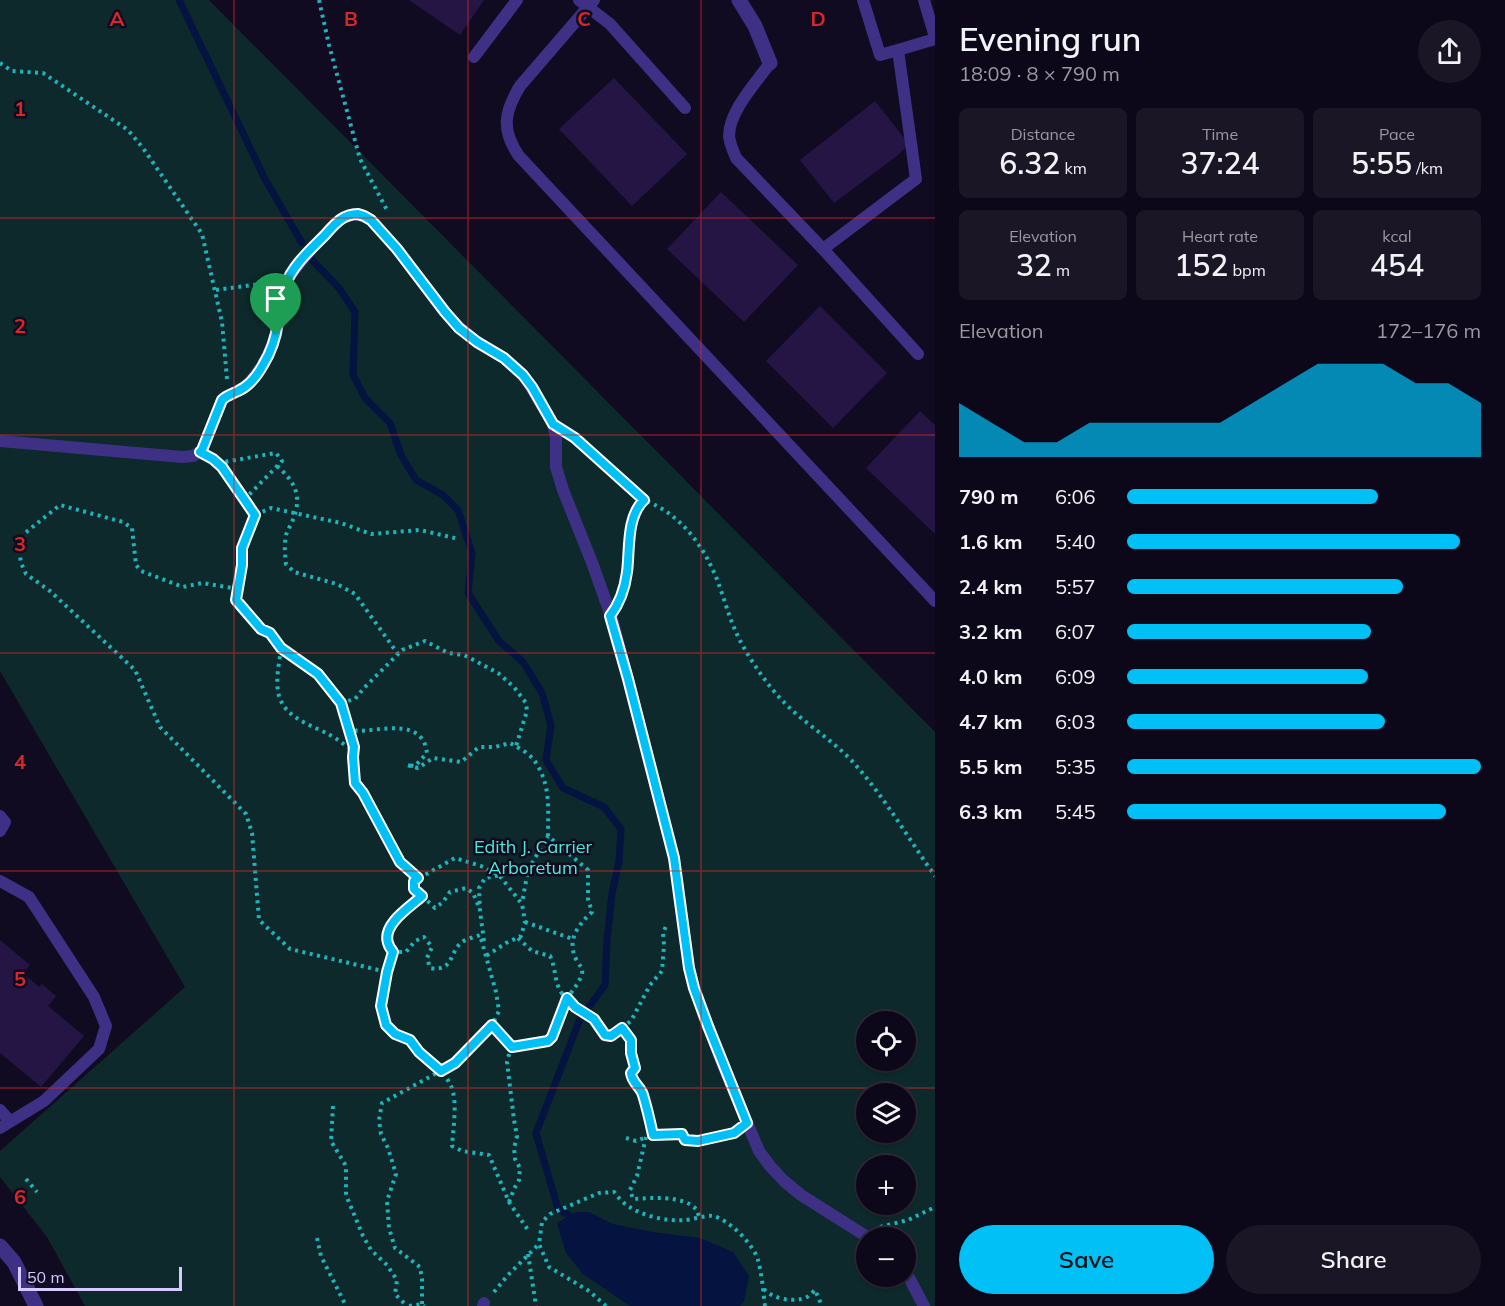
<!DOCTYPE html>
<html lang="en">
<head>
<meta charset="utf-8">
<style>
	:root { --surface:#0d0819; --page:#1b1626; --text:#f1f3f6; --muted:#9a9aa2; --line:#2d2938; --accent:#00c0f5 }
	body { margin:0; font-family:Mulish,sans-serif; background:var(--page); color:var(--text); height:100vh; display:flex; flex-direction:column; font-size:22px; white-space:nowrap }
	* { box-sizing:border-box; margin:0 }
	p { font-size:20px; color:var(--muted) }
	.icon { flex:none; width:33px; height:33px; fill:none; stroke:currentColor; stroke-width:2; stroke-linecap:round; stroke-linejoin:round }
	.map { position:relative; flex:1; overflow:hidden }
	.side { display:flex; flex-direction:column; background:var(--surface); width:570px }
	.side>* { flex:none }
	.buttons { position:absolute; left:856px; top:1011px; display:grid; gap:12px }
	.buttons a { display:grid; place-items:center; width:60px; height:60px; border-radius:50%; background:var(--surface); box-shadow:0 2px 4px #0004,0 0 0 2px var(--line); font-size:30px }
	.scale { position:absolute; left:18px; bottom:15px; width:164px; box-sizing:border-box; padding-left:6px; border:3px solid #d7caff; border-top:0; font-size:16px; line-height:21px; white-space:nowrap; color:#d7caff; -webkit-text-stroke:4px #110b21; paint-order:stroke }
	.pin { position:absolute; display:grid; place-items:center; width:51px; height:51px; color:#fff; margin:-62px -26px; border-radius:50% 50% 50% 0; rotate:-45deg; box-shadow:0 0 6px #0007 }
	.pin .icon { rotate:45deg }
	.round { display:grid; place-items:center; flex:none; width:63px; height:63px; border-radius:32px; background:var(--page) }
	.headline { display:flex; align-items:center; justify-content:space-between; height:102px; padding:0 24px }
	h1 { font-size:33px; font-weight:600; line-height:45px }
	.figures { display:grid; grid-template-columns:repeat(3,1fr); gap:9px; height:102px; padding:6px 24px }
	.figures div { display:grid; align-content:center; border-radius:9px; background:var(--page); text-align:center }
	.figures b { font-size:30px; font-weight:600 }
	.figures small { font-size:16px; font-weight:400 }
	.figures p { font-size:16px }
	.chart { height:168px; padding:12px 24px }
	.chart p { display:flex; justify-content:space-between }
	.chart svg { width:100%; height:108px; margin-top:6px; fill:var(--accent); opacity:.7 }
	.cta { display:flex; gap:12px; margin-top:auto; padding:12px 24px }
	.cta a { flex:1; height:69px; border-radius:36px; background:var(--accent); color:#111; font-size:24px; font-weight:600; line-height:69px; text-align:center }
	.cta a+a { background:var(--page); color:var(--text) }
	ul { padding:0 24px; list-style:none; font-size:20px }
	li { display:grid; grid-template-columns:96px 72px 1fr; align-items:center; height:45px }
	li i { height:15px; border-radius:8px; background:var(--accent) }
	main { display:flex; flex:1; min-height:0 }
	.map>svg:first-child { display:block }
	.green { fill:#0d292b; fill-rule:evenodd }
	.water { fill:#041340 }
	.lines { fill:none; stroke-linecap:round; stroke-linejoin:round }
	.stream { stroke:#041340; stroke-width:7 }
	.building { fill:#241544 }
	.path { stroke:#21b3bc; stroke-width:4; stroke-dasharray:3 4.5; stroke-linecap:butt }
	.service { stroke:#3e3185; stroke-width:12 }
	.minor { stroke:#3e3185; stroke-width:15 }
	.tertiary { stroke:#3e3185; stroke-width:15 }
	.route-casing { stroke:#fff; stroke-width:12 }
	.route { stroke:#00c0f5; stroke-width:8 }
	.grid { fill:none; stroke:#d62828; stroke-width:1.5; stroke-opacity:0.55 }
	.labels { text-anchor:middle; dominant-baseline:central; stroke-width:5; stroke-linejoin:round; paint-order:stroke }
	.park-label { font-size:18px; fill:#4bebd5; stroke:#110b21 }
	.grid-label { font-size:20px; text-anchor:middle; font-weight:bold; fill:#d62828; stroke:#110b21; stroke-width:5; stroke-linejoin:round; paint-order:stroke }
</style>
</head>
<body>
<main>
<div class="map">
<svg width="935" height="1306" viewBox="0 0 935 1306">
	<rect width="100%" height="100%" fill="#110b21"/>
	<path class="green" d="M 0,0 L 209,0 L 935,732 L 935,1306 L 85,1306 L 47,1237 L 0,1177 L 0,1151 L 185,987 L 0,671 ZM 867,1022 L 906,1022 L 906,1060 L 867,1060 ZM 867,1094 L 906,1094 L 906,1132 L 867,1132 ZM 867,1166 L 906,1166 L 906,1204 L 867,1204 ZM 867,1238 L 906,1238 L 906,1276 L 867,1276 Z"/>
	<polygon class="water" points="577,1212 589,1212 613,1224 652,1232 700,1238 733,1252 749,1276 744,1301 740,1306 630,1306 583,1274 566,1253 557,1223"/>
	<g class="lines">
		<g class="stream">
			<polyline points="179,0 265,179 302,243"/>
			<polyline points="312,260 339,288 355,312 353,375 365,398 390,423 401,455 416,480 443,495 458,510 472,553 468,593 499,641 523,662 542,693 551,725 546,760 563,788 604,807 621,829 619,862 612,893 607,941 605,985 580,1019 536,1133 558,1209 578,1221"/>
		</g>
	</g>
	<g class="building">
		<polygon points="409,0 484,0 460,35"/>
		<polygon points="614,78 687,154 632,206 559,129"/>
		<polygon points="875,101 909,144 898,155 834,203 800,160"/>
		<polygon points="721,192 798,265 744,322 667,249"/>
		<polygon points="820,306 887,373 833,428 766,361"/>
		<polygon points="920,411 935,425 935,534 866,468"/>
		<polygon points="0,940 30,965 23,973 39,987 42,984 56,996 48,1006 84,1036 41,1087 0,1053"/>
	</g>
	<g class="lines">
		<g class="path">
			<polyline points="319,0 329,45 360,159 388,212"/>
			<polyline points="0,63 12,71 43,73 128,130 143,148 202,234 222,322 227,379"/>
			<polyline points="216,290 268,283"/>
			<polyline points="573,437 644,500"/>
			<polyline points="217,462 222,467 255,515"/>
			<polyline points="218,463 276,453 282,461 244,500"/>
			<path d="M 277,466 C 294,481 302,494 294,517 C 292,523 288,529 286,535 C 284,545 285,554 286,564 L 294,572 L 337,584 L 355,594 L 398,654"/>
			<polyline points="238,589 202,583 183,587 141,571 136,565 132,528 123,522 60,505 25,533 19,549 21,563 26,574 50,591 135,670 160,727 246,814 252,833 259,920 290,949 387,972"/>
			<path d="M 621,597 C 624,589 626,581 627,574 C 630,551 625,518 644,500 C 681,514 704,546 718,582 C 726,604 731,625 743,646 C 756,669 773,693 793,711 C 812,728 834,742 852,761 C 884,796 908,838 935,876"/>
			<path d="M 281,649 C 279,664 275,681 279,696 C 286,719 312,725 330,735 C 339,740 346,746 354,751"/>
			<polyline points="341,703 355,699 364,688 402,650 425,641 448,653 464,655 498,673 514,687 526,703 527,711 516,746"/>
			<path d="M 349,725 L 357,731 C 377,731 409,721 422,739 C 425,742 426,748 427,753 L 415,766 L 407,765 L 418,768 L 433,758 L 461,762 L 479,747 L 495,747 L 510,743 C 519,748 531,754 536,763 C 551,786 548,810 548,836 L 588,870 L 588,899 L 592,912 C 577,926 566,941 577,961 C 580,966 583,968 582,974 C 579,983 573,990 567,998 C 561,1007 556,1026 552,1037 L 548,1041 L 511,1047"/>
			<polyline points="528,870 548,836"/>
			<polyline points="418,878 400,862 363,793 355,784 353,757 354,747 341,703 317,674 281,648 270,633 261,629 236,600 242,565 242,548 255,515 271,508 341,523 371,534 420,530 459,539"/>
			<polyline points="422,896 435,908 443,902 450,892 466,888 473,893 479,907"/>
			<polyline points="525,922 573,939"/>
			<path d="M 518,938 L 532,951 L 550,956 C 556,968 554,981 561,992 C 569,1006 584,1009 594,1019 C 598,1023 601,1030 605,1035 L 611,1036 L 631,1021 L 650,985 L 662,971 L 664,945 L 663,933 L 666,926"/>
			<polyline points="484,941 480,911 479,888 485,878 528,870 522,903"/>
			<path d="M 393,952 C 387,972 374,1010 388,1028 C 395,1035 405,1036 411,1042 C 417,1047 421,1054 427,1059 C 436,1067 446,1075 451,1086 C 458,1101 453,1129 452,1146 L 462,1151 L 489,1155 L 509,1202 L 528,1230"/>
			<polyline points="492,1025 511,1047"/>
			<path d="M 622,1028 L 631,1039 L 631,1053 L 635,1068 L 631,1073 C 632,1083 641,1087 643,1095 C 647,1108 650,1121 653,1135"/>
			<polyline points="333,1106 331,1141 346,1166 346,1195 363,1236 371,1250 387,1265 397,1280 395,1294 407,1306"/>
			<path d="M 646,1137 L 637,1176 L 630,1190 L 633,1199 C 651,1198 683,1195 696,1209 C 697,1210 699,1217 700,1218"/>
			<polyline points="626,1138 636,1141 653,1135 682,1134 685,1140 698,1141 734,1133"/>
			<polyline points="26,1179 37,1192"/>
			<polyline points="509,1202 514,1189 519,1180 520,1168 515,1159 514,1148 517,1136 514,1120 507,1062 511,1047"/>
			<polyline points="880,1227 908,1220 935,1207"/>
			<polyline points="317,1238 321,1256 346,1306"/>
			<polyline points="528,1254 536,1306"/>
			<path d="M 764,1289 C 772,1299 795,1303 807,1297 C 808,1297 814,1291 815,1290 L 822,1306"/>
			<polyline points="494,1292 508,1275 539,1244"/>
			<path d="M 422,1304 L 422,1279 L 420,1267 L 395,1248 L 389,1228 L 387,1201 L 396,1174 L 388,1148 L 381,1134 L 379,1120 L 382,1103 L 455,1063 L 492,1025 L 499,1011 L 496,992 L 480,935 C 475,937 466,939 462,942 C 449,952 454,972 430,968 L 427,958 L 432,947 L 424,937 L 415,941 L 406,952 L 393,952 C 391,949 389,947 388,943 C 382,924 410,907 422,896 L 414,889 L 414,881 L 455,858 L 481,866 L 499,875 L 522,904 L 525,922 L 521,936 L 506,943 L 486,956"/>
			<polyline points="409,1306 422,1304 424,1306"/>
			<path d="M 606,1306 L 589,1291 L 549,1267 L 539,1244 L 542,1222 L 550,1214 L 599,1193 L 614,1192 C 617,1195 619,1199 623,1202 C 637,1215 666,1222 684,1220 C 692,1220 705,1215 712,1216 C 728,1218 754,1245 758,1260 C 762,1274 763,1291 765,1306"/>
		</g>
		<g class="service">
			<polyline points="579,0 610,24 685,108"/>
			<path d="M 594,0 L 520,86 C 504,112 501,130 519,156 L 935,601"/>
			<polyline points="924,0 935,37"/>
			<polyline points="898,50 935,39"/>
			<polyline points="474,57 517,0"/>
			<path d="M 770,63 C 756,83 729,111 729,136 C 730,144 733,151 736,158 L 823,249 L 918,354"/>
			<polyline points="823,249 916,179 898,50 880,55 863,0"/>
			<polyline points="0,441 182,457 193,456 202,450 222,400 225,397 238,391 249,383 263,365 270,350 276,335 284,288 291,274 314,246 341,219 353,214 364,216 371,220 397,249 445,312 460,328 477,342 504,358 516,368 526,379 553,424 556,438 556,467 563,490 593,565 613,622 674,858 689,968 694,988 722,1063 759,1151 770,1166 784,1181 801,1195 869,1238"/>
			<polyline points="0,816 5,822 0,831"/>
			<polyline points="0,881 29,897 94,997 106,1026 99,1049 44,1101 0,1128"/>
			<polyline points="0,1110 10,1121"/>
			<polyline points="906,1272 924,1306"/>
			<polyline points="483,1306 484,1303"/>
		</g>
		<polyline class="minor" points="739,0 755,26 770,63"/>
		<polyline class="tertiary" points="0,1246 14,1262 36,1306"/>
	</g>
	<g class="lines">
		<g class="route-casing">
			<path id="route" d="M 358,214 L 364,216 L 371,220 L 397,249 L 445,312 L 459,328 L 477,342 L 504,358 L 523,375 L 532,387 L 553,424 L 575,438 L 644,500 C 626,517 630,550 627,572 C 625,588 620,603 610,616 L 628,679 L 674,858 L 689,968 L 694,988 L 708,1026 L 747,1123 L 734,1133 L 698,1141 L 685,1140 L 682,1134 L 653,1135 C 650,1121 647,1108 643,1095 C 641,1087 632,1083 631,1073 L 635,1068 L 631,1053 L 631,1040 L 622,1028 L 611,1036 L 605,1035 L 594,1019 L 575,1007 L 567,998 L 552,1037 L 548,1041 L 512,1047 L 492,1025 L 455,1063 L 441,1071 L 419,1052 L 410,1040 L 395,1034 L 386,1025 L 381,1006 L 387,972 L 393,952 C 391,949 389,947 388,943 C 382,924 410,907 422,896 L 414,889 L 414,881 L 418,878 L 400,862 L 363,793 L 355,783 L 353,757 L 354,747 L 341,703 L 318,674 L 281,648 L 270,633 L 261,629 L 236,600 L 242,565 L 242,548 L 255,515 L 222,467 L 213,459 L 200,452 L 202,450 L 222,400 C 227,395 232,394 238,391 C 249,386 257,376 263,365 C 271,352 276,337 278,322 C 280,310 281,297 285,286 C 292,266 310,250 324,236 C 334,225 342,214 358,214 Z"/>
		</g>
		<use href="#route" class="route"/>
	</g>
	<path class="grid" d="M 234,0 L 234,1306M 468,0 L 468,1306M 701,0 L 701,1306M 0,218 L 935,218M 0,435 L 935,435M 0,653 L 935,653M 0,871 L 935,871M 0,1088 L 935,1088"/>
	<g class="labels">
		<g class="park-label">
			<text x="533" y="846">Edith J. Carrier<tspan x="533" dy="21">Arboretum</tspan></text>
		</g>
	</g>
	<g class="grid-label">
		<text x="117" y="26">A</text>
		<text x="351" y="26">B</text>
		<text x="584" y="26">C</text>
		<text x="818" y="26">D</text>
		<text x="20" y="116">1</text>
		<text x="20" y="333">2</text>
		<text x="20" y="551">3</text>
		<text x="20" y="769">4</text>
		<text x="20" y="986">5</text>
		<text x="20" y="1204">6</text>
	</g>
</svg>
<div class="buttons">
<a><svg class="icon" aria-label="locate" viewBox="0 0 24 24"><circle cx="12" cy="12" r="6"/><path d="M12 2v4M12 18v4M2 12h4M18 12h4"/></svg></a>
<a><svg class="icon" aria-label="layers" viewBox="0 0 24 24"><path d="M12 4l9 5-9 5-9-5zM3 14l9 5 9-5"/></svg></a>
<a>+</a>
<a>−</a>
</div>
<div class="scale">50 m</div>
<div class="pin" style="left:276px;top:335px;background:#1e9e55"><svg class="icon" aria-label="arrive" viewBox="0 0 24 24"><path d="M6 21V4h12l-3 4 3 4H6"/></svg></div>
</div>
<section class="side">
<div class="headline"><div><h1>Evening run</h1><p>18:09 · 8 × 790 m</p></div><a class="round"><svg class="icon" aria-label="share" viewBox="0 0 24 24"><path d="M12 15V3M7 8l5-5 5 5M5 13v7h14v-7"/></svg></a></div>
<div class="figures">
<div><p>Distance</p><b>6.32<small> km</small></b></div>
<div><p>Time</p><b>37:24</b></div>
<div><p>Pace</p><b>5:55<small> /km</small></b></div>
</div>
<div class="figures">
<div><p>Elevation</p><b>32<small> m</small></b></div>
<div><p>Heart rate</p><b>152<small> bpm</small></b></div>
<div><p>kcal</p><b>454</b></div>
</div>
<div class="chart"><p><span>Elevation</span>172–176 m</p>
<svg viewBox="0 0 160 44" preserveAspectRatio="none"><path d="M0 44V22L10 30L20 38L30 38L40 30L50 30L60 30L70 30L80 30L90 22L100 14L110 6L120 6L130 6L140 14L150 14L160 22V44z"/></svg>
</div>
<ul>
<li><b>790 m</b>6:06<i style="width:71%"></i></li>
<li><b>1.6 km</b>5:40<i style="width:94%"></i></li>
<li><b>2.4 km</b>5:57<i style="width:78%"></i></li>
<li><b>3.2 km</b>6:07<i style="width:69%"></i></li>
<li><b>4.0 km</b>6:09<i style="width:68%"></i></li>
<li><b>4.7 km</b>6:03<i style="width:73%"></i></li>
<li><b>5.5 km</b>5:35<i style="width:100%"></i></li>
<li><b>6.3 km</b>5:45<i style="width:90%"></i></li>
</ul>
<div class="cta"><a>Save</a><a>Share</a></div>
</section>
</main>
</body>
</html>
